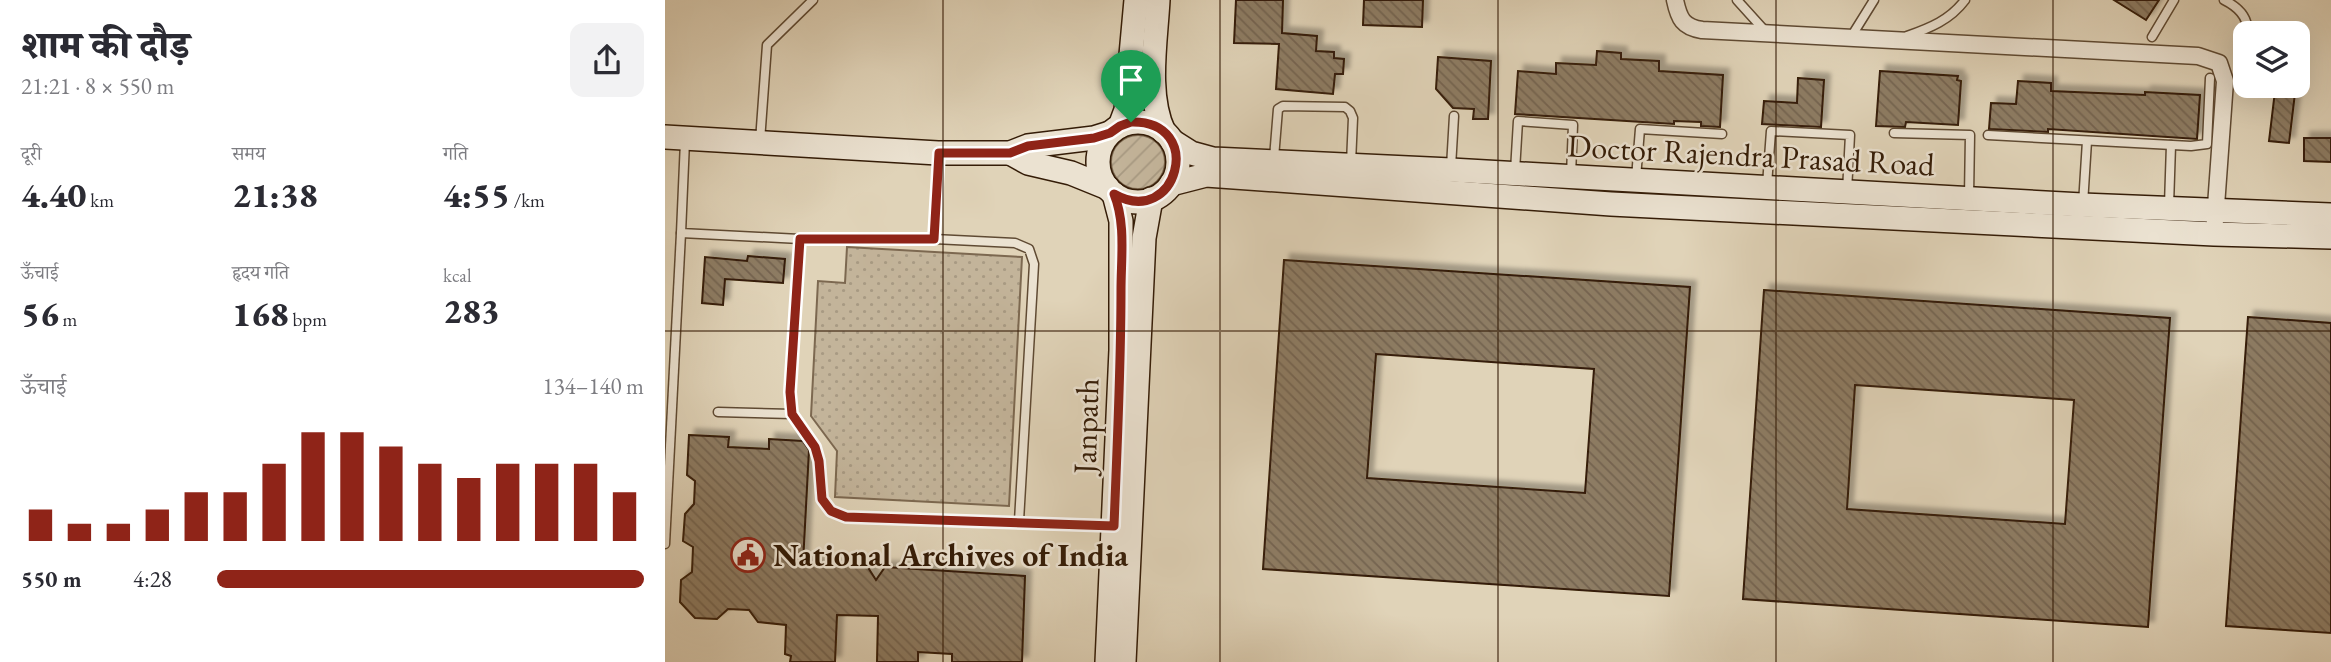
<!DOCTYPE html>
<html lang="hi">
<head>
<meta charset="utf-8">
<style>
	:root { --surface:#fff; --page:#f2f2f3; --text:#2b2b33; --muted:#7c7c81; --accent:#8f2418 }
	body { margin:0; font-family:"EB Garamond","Noto Serif Devanagari",serif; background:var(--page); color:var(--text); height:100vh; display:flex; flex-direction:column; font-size:26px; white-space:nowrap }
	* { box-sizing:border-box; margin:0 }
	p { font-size:23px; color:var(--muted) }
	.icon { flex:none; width:38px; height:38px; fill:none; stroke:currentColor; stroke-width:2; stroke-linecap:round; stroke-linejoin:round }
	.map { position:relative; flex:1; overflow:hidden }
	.sheet { display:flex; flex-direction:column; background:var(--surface); width:665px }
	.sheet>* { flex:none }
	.buttons { position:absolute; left:1568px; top:21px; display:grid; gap:14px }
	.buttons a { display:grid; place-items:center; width:77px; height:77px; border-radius:14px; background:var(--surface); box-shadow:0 7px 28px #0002; font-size:35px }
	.pin { position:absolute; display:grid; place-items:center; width:60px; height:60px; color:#fff; margin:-72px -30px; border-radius:50% 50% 50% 0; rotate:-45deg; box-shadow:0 0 7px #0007 }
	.pin .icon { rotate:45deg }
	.round { display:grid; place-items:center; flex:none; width:74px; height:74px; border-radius:14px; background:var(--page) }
	.summary { display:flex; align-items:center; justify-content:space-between; height:119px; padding:0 21px }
	h1 { font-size:38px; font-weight:800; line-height:52px }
	.figures { display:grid; grid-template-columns:repeat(3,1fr); gap:10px; height:119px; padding:7px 21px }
	.figures div { display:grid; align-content:center }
	.figures b { font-size:35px; font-weight:800 }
	.figures small { font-size:19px; font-weight:400 }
	.figures p { font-size:19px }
	.chart { height:196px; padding:14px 21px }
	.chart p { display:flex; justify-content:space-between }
	.chart svg { width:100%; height:126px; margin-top:7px; stroke:var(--accent); stroke-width:6 }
	ul { padding:0 21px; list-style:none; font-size:23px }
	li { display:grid; grid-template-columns:112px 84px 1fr; align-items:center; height:52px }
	li i { height:18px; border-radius:9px; background:var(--accent) }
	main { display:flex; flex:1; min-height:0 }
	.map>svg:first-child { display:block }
	.grass { fill:url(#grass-dots); stroke:#7c6850; stroke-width:2 }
	.garden { fill:url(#garden-furrows); stroke:#7c6850; stroke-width:2 }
	.building { fill:url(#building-back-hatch); stroke:#341c07; stroke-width:2; fill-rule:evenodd; filter:url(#shadow) }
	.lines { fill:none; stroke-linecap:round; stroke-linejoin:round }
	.lane-casing { stroke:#5f4a33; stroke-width:11 }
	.street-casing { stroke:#5f4a33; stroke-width:19 }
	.secondary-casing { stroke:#341c07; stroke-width:26 }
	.lane { stroke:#ebe2d1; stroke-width:8 }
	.street { stroke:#ebe2d1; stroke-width:16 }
	.secondary { stroke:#ebe2d1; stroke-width:23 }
	.route-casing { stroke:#fff; stroke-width:14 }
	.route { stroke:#8f2418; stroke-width:9 }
	.grid { fill:none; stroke:#341c07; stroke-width:2; stroke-opacity:0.55 }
	.labels { text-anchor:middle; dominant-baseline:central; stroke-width:5; stroke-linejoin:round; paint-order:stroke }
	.street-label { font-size:32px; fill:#341c07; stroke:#ebe2d1 }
	.poi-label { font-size:32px; font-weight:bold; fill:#341c07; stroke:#ebe2d1; text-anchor:start }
</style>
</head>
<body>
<main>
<section class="sheet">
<div class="summary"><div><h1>शाम की दौड़</h1><p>21:21 · 8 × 550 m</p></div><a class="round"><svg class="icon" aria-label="share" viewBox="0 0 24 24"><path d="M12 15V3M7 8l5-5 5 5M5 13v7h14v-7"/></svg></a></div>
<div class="figures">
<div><p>दूरी</p><b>4.40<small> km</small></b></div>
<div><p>समय</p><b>21:38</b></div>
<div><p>गति</p><b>4:55<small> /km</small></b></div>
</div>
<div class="figures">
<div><p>ऊँचाई</p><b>56<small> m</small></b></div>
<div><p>हृदय गति</p><b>168<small> bpm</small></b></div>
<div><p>kcal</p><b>283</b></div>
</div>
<div class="chart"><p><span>ऊँचाई</span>134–140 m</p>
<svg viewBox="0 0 160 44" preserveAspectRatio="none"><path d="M5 44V33M15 44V38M25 44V38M35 44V33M45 44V27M55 44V27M65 44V17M75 44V6M85 44V6M95 44V11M105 44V17M115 44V22M125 44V17M135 44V17M145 44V17M155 44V27"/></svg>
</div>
<ul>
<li><b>550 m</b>4:28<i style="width:100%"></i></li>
</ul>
</section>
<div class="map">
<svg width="1666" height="662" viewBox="0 0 1666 662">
	<defs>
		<pattern id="grass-dots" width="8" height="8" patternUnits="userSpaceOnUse" patternTransform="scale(1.75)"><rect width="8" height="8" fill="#c3b49a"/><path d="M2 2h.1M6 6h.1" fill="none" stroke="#a89a83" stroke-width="1.8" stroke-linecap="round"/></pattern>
		<pattern id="garden-furrows" width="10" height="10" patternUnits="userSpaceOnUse" patternTransform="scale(1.75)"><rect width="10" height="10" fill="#c3b49a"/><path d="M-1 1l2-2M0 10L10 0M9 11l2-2" fill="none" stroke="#a89a83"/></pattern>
		<pattern id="building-back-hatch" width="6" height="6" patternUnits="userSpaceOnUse" patternTransform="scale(1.75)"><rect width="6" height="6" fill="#8d7b63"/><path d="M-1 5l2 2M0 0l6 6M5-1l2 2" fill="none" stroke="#746450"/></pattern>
		<filter id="shadow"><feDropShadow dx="6" dy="-6" stdDeviation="2" flood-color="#0004"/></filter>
	</defs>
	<rect width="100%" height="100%" fill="#e0d3b8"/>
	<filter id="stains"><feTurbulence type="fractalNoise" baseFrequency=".00286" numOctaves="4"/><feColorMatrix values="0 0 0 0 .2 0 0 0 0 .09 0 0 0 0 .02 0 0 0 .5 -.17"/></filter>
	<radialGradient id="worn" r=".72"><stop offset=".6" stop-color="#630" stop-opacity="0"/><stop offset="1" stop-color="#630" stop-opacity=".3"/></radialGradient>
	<polygon class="grass" points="182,247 357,257 344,506 170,497 172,451 146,416 153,281 180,283"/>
	<circle class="garden" cx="473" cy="162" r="27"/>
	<g class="building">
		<polygon points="571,0 618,0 617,33 652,36 651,51 669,52 669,58 679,59 678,74 670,74 668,94 611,89 614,44 569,43"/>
		<polygon points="699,0 758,0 757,27 698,25"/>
		<polygon points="1449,0 1494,0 1481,20"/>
		<polygon points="932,51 956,53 956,59 994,61 994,71 1058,75 1055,127 1036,126 1036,122 1009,121 1009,124 850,114 853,71 891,74 891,63 931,65"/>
		<polygon points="773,57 826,61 823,119 808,119 809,109 788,108 771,89"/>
		<polygon points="1215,71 1293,76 1292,80 1296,81 1293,125 1241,122 1240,127 1211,126"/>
		<polygon points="1133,78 1159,80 1156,127 1097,124 1099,101 1132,103"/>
		<polygon points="1353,81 1386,83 1386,91 1480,95 1480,92 1535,95 1532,139 1383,129 1383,132 1324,129 1326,103 1351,104"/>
		<polygon points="1610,91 1630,93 1624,143 1604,141"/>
		<polygon points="1639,138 1666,138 1666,162 1639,161"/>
		<polygon points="83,256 120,259 118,283 60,279 58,305 37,303 40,257 82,261"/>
		<path d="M 619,260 L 1025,287 L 1004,596 L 598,569 ZM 711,354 L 929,369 L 920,493 L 702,478 Z"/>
		<path d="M 1099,290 L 1505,318 L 1483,627 L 1078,599 ZM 1190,385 L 1409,400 L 1400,524 L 1182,509 Z"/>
		<polygon points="1583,317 1666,323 1666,633 1561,626"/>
		<polygon points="24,435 64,437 63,447 104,449 104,439 138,441 144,450 138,563 202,566 211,580 220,567 360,576 357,662 287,662 287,654 253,652 253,662 212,662 213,616 172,615 170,662 125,662 126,656 120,654 121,625 93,622 84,610 63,609 52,619 30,618 15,602 16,580 27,572 28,547 18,541 20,514 29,504 30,481 22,475"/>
	</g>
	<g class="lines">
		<g class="lane-casing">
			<g id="lane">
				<polyline points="1072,0 1100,31"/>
				<path d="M 1559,0 C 1573,7 1584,17 1582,33"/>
				<path d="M 1242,36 C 1265,28 1285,20 1300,0"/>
				<polyline points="1186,37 1209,0"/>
				<polyline points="1487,37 1509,0"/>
				<polyline points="1578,49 1580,40"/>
				<polyline points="1229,133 1305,135 1304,196"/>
				<polyline points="1323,135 1526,146 1542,144 1545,78"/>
				<polyline points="20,141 16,233 135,239"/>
				<polyline points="95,141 102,45 148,0"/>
				<polyline points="609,158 613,109 618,106 680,107 685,111 688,118 686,163"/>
				<polyline points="786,167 789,116"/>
				<polyline points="850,171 853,121 908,125 906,175"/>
				<polyline points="971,178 975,129 1057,134"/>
				<polyline points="1102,185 1106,131 1185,135 1182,191"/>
				<polyline points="1418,204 1422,141"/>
				<polyline points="1504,205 1506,145"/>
				<polyline points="269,239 273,155"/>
				<polyline points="53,412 127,414"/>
				<polyline points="354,521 369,264 364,249 350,243 269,239 135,239 125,392 127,414 150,447 154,461 157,499 166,511 181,517 445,526"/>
				<polyline points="0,544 16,233"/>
			</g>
		</g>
		<g class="street-casing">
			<path id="street" d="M 1010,0 C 1014,19 1018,27 1037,30 L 1533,56 L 1554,63 L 1560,81 L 1549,234"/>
		</g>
		<g class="secondary-casing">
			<g id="secondary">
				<path d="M 493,0 C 491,40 481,95 499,132"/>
				<circle cx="473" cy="162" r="40"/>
				<polyline points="455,126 461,110 471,0"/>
				<polyline points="0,137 273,153 345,153 363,146 429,138 445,133"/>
				<polyline points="507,141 526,153 548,159 786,170 1417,205 1666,215"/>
				<polyline points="345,153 363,163 406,173 443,188"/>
				<polyline points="506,184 541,175 946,204 1549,234 1666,237"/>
				<polyline points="442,662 456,350 456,221 449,194"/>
				<polyline points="459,662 479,238 486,199"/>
			</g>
		</g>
		<use href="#lane" class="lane"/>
		<use href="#street" class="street"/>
		<use href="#secondary" class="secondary"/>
	</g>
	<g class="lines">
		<g class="route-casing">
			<path id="route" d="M 466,122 C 542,120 512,230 449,194 C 461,223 456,258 456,290 C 456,369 452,447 449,526 L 181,517 L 166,511 L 157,499 L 154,461 L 150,447 L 127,414 L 125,392 L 135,239 L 269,239 L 274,153 L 345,153 L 363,146 L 429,138 L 445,133 L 455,126 Z"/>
		</g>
		<use href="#route" class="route"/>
	</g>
	<path class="grid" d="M 278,0 L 278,662M 555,0 L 555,662M 833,0 L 833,662M 1111,0 L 1111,662M 1388,0 L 1388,662M 0,331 L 1666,331"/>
	<defs>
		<g id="civic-ring" transform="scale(1.75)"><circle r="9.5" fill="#ebe2d1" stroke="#8f2418" stroke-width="1.5"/><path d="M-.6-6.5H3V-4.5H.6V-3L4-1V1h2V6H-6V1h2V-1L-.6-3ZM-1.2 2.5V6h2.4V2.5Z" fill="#8f2418"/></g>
	</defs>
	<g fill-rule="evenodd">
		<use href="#civic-ring" x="83" y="555"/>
	</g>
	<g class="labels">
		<g class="street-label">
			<text transform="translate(1086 155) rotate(3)">Doctor Rajendra Prasad Road</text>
			<text transform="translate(421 426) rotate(-88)">Janpath</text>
		</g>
		<g class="poi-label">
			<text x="108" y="555">National Archives of India</text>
		</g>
	</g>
	<rect width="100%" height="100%" filter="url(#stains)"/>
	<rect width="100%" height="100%" fill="url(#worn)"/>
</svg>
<div class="buttons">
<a><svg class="icon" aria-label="layers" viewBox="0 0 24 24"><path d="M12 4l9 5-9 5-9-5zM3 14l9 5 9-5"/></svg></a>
</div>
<div class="pin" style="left:466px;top:122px;background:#1e9e55"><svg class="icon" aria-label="arrive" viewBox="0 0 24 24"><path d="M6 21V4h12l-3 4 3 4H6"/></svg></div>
</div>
</main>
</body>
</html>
